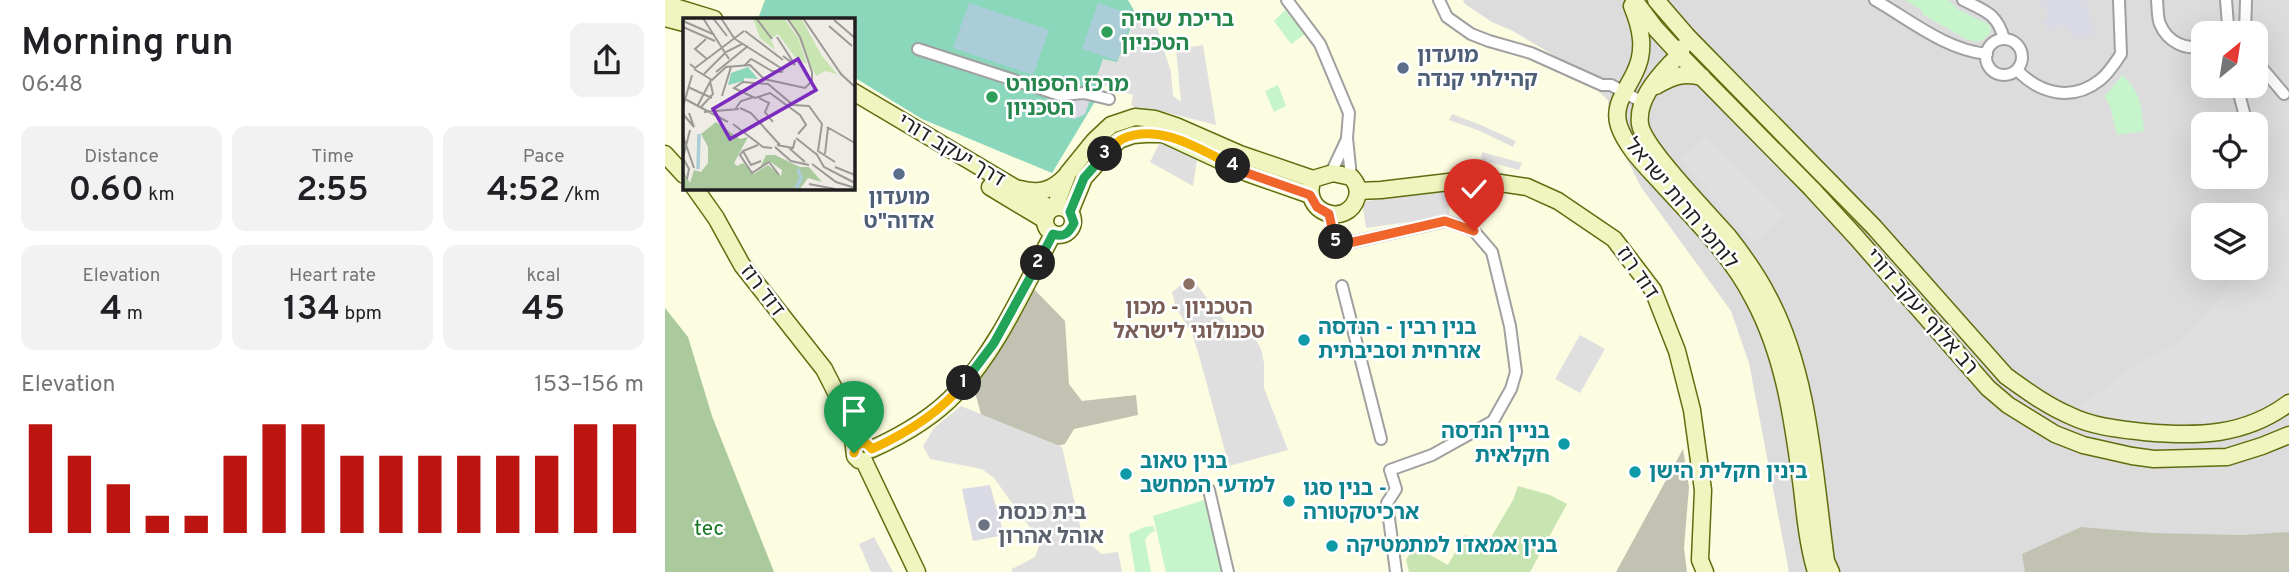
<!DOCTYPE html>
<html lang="en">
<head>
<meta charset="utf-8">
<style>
	:root { --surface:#fff; --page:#f2f2f2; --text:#202124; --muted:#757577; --accent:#bc1511 }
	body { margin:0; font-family:Overpass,"Noto Sans Hebrew",sans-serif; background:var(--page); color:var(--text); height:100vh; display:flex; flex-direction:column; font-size:26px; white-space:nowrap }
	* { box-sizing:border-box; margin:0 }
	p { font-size:23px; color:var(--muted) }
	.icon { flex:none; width:38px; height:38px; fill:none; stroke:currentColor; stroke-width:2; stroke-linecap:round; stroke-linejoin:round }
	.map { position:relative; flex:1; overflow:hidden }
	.details { display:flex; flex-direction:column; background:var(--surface); width:665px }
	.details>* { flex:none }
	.needle { width:46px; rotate:30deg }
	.buttons { position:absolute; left:1526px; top:21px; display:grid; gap:14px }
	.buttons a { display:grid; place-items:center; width:77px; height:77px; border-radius:14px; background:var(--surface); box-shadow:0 7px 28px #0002; font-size:35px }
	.pin { position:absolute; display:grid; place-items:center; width:60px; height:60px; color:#fff; margin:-72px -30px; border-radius:50% 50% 50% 0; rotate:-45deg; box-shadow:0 0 7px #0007 }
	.pin .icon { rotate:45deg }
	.km { position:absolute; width:35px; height:35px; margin:-18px; border-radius:50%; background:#222; color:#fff; font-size:19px; line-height:35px; text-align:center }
	.round { display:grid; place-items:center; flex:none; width:74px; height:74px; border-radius:14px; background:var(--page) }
	.head { display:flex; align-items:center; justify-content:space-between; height:119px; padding:0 21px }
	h1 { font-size:38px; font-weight:600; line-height:52px }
	.stats { display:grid; grid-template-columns:repeat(3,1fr); gap:10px; height:119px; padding:7px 21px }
	.stats div { display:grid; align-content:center; border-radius:14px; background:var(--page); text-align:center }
	.stats b { font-size:35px; font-weight:600 }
	.stats small { font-size:19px; font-weight:400 }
	.stats p { font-size:19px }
	.chart { height:196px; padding:14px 21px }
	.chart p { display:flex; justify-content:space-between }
	.chart svg { width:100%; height:126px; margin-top:7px; stroke:var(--accent); stroke-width:6 }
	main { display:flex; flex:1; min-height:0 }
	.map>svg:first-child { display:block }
	.residential { fill:#dddcdc; fill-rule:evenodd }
	.education { fill:#fcfce1; fill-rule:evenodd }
	.construction { fill:#c2c2b2 }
	.grass { fill:#c8e4b0 }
	.forest { fill:#aaca9e }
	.park { fill:#c6f5cb }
	.pitch { fill:#8ad7bb }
	.parking { fill:#dfdfdf }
	.plaza { fill:#dadae4 }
	.water { fill:#aacdd8 }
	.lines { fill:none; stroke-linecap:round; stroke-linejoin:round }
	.street-casing { stroke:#a0a0a0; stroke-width:14 }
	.secondary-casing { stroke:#606d0e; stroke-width:19 }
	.street { stroke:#fff; stroke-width:10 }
	.secondary { stroke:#f0f4be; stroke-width:16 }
	.split-1-casing { stroke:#fff; stroke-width:14 }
	.split-2-casing { stroke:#fff; stroke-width:14 }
	.split-3-casing { stroke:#fff; stroke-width:14 }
	.split-4-casing { stroke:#fff; stroke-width:14 }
	.split-5-casing { stroke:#fff; stroke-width:14 }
	.split-6-casing { stroke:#fff; stroke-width:14 }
	.split-1 { stroke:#f5b400; stroke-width:9 }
	.split-2 { stroke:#22a559; stroke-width:9 }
	.split-3 { stroke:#22a559; stroke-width:9 }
	.split-4 { stroke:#f5b400; stroke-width:9 }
	.split-5 { stroke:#f0652b; stroke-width:9 }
	.split-6 { stroke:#f0652b; stroke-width:9 }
	.leisure-dot { fill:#2e9e5b; stroke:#fff; stroke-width:2.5 }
	.service-dot { fill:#5c6f8a; stroke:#fff; stroke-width:2.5 }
	.education-dot { fill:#8d6e63; stroke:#fff; stroke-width:2.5 }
	.culture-dot { fill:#0f9aa8; stroke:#fff; stroke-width:2.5 }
	.worship-dot { fill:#6b7280; stroke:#fff; stroke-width:2.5 }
	.labels { text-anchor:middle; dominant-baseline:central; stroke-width:5; stroke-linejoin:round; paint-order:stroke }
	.leisure-label { font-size:21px; font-weight:bold; fill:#27864d; stroke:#fff; text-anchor:start }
	.service-label { font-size:21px; font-weight:bold; fill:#4e5e75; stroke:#fff; text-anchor:start }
	.street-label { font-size:21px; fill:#1f1f1f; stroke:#fff }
	.education-label { font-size:21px; font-weight:bold; fill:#785e54; stroke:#fff }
	.culture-label { font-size:21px; font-weight:bold; fill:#0d838f; stroke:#fff; text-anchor:start }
	.worship-label { font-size:21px; font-weight:bold; fill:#5b616d; stroke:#fff; text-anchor:start }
	.park-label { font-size:21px; fill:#15741f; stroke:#fff }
	.inset-river { fill:none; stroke:#aacdd8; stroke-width:3.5 }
	.inset-road { fill:none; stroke:#9c9a96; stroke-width:2 }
	.view { fill:#7b2cbf; fill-opacity:0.15; stroke:#7b2cbf; stroke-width:3.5 }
	.inset-edge { fill:none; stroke:#1f1f1f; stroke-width:3.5 }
</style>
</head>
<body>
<main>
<section class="details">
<div class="head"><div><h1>Morning run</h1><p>06:48</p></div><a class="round"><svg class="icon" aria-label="share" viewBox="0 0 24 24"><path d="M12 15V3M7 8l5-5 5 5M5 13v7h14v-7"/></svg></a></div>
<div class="stats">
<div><p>Distance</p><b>0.60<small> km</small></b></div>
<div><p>Time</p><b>2:55</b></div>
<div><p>Pace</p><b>4:52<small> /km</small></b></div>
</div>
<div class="stats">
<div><p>Elevation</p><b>4<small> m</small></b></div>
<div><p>Heart rate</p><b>134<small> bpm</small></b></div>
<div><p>kcal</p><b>45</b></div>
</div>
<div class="chart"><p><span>Elevation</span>153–156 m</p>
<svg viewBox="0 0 160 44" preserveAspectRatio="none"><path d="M5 44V6M15 44V17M25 44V27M35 44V38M45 44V38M55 44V17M65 44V6M75 44V6M85 44V17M95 44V17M105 44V17M115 44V17M125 44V17M135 44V17M145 44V6M155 44V6"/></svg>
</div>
</section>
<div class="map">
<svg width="1624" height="572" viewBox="0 0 1624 572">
	<rect width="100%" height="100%" fill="#efece6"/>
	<path class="residential" d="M 0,0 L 1624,0 L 1624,572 L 60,572 L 0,388 ZM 19,19 L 187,19 L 187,187 L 19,187 ZM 1538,33 L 1591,33 L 1591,86 L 1538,86 ZM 1538,124 L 1591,124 L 1591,177 L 1538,177 ZM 1538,215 L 1591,215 L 1591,268 L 1538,268 Z"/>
	<path class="education" d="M 0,0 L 798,0 L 800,4 L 827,22 L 846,30 L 902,63 L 943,100 L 946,128 L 976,187 L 1066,311 L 1084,363 L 1124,572 L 0,572 ZM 19,19 L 187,19 L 187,187 L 19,187 Z"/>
	<g class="construction">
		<polygon points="367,287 400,321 404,384 417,401 471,395 473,415 409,429 400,444 370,451 320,429 307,381"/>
		<polygon points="1018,449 1024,487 1019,548 1022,572 951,572"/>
		<polygon points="1416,527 1486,533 1577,535 1624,532 1624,572 1360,572 1357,554"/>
	</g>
	<polygon class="grass" points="853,486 885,495 902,504 865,572 744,572 741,560 749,546 783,565 800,535 821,546 848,500"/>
	<polygon class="forest" points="0,308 23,337 47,416 109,572 0,572"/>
	<g class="park">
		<path d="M 1240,0 L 1283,0 L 1294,10 L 1325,25 L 1326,30 C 1321,41 1314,43 1303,40 L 1257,14 L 1258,11 Z"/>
		<polygon points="620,10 640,34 626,44 609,21"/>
		<path d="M 1457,75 C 1475,90 1477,108 1479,131 L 1452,135 L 1445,106 L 1439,95 L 1443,93 Z"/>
		<polygon points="613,85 621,106 609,112 600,91"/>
		<polygon points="539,500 559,572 501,572 488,516"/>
		<polygon points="488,526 490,531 485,533 480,540 486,572 470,572 464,534 479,527"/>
	</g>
	<polygon class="pitch" points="100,0 463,0 471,14 452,65 387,173 257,119 187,76 187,19 98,19 94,16"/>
	<g class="parking">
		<polygon points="486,9 506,72 508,96 516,102 511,49 538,45 551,125 492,110 469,108 466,104 468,95 430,81 438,59 452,62 467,26"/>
		<polygon points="787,114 818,126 851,141 848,147 815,131 784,120"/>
		<polygon points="1040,137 1119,216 1088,243 1015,159"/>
		<polygon points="497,138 533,153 528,186 485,162"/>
		<polygon points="817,152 857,163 854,170 816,160"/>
		<polygon points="781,189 785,216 701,228 697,202"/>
		<polygon points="1616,199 1624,202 1624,393 1613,403 1586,416 1546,422 1511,423 1450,420 1413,408 1471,365 1512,343 1539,317 1579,268 1591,268 1591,246"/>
		<polygon points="526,277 560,322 585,329 596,349 599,363 599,388 623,450 564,466 535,359 527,333 511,308 507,292"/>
		<polygon points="915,335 940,349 915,393 890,379"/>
		<polygon points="296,406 397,447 418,539 437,554 453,552 457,572 347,572 347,569 370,557 375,543 371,536 329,478 317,469 265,459 258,446 269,428"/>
		<polygon points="209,537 228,572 206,572 194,544"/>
	</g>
	<g class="plaza">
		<polygon points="1372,0 1421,0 1431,35 1411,40 1398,23 1385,33 1377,21 1385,16"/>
		<polygon points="406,93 419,93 425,100 420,114 409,119 388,112 384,105 385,97"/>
		<polygon points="325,485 339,535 308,541 297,489"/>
	</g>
	<g class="water">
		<polygon points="304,3 384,30 368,75 288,48"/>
		<polygon points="433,3 468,15 452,61 417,49"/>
	</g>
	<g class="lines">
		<g class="street-casing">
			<g id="street">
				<polyline points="622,0 655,44 684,113 682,138 686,177"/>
				<polyline points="774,0 782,17 806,34 824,41 866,53 937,85 946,85 977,102"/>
				<path d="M 1210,0 C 1245,20 1281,50 1322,54"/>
				<path d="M 1298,0 C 1320,11 1332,13 1339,39"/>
				<path d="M 1492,0 C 1493,8 1492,17 1495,24 C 1502,41 1520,51 1538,46"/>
				<polyline points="1557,33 1563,25 1561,0"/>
				<polyline points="1580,33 1581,0"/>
				<circle cx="1339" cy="57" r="18"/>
				<polyline points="253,49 395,95 419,93 444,99"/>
				<polyline points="1591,61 1619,94"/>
				<path d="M 1352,70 C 1375,94 1407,102 1435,80 C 1444,73 1450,63 1456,54 L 1454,0"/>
				<polyline points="1572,86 1582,124"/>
				<polyline points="666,173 681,141"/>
				<polyline points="664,214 670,241 684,243 781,221 809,231 827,252 845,326 851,372 846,389 828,421 767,455 725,470 731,489 722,503 731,572"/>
				<polyline points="677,286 716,439"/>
				<polyline points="544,490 563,572"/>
			</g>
		</g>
		<g class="secondary-casing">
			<g id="secondary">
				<polyline points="969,0 991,29 1015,55 1146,188 1191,237 1323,388 1343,405 1390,434 1418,445 1467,456 1489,459 1562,457 1597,446 1624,435"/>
				<path d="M 991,0 L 1022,36 L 1209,227 L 1341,376 C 1362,391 1382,406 1406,416 C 1429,427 1454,429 1479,432 C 1532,437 1580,436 1624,403"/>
				<polyline points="0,4 49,19"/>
				<path d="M 967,6 C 976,28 981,50 970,72 C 962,90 947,105 954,126 C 962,149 983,168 999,186 C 1031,221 1066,255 1088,298 C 1120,357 1128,422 1137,488 C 1140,516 1143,545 1151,572"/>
				<polyline points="0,18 19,23"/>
				<path d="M 1017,48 C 1015,56 1011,58 1005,64 C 990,80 972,101 975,124 C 978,147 1044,214 1063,236 C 1078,255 1093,276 1104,298 C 1145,376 1149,474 1161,561 L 1166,572"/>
				<path d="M 991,86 C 1007,76 1020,72 1037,77"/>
				<polyline points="187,91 386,209"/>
				<polyline points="0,154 19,175"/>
				<path d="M 668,173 L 686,177 C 692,183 694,189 692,197 C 683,229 634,213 648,179 Z"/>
				<polyline points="29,187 51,218 77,265 159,369 186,422 190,456 194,460 199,461"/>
				<polyline points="325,187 380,220"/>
				<path d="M 355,189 C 374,194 387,191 401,176"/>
				<polyline points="693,191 716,190 809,179 862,187 893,201 949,239 988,290 1012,351 1027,410 1038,490 1035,560 1040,572"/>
				<circle cx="394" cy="221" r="14"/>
				<polyline points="390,207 403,173 429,141 446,125 470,117 490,119 511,126 575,154 648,179"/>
				<polyline points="405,212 419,178 437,158 454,140 468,135 481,134 498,134 582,173 645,195"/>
				<path d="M 207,449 C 238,435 269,417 292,392 C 334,347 359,287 388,234"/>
				<polyline points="199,461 252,572"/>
			</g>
		</g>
		<use href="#street" class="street"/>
		<use href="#secondary" class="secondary"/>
	</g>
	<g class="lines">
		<g class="split-1-casing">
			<path id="split-1" d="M 189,453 C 190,446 194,443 201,443 L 207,449 C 242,433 275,413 299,383"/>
		</g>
		<g class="split-2-casing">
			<polyline id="split-2" points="299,383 329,343 373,263"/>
		</g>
		<g class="split-3-casing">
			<path id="split-3" d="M 373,263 L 388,234 C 399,238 404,233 409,223 L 405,212 L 419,178 L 440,154"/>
		</g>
		<g class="split-4-casing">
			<path id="split-4" d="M 440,154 C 445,149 451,143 457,139 C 493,122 535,149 568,166"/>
		</g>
		<g class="split-5-casing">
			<polyline id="split-5" points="568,166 582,173 645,195 652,207 664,214 670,242 671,242"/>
		</g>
		<g class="split-6-casing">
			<polyline id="split-6" points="671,242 684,243 780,221 809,231"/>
		</g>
		<use href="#split-1" class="split-1"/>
		<use href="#split-2" class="split-2"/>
		<use href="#split-3" class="split-3"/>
		<use href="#split-4" class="split-4"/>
		<use href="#split-5" class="split-5"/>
		<use href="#split-6" class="split-6"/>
	</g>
	<g class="leisure-dot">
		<circle cx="442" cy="32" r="7"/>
		<circle cx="327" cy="97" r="7"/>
	</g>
	<g class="service-dot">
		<circle cx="738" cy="68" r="7"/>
		<circle cx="234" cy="174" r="7"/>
	</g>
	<circle class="education-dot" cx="524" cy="284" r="7"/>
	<g class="culture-dot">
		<circle cx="639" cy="340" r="7"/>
		<circle cx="899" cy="444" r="7"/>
		<circle cx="970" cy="472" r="7"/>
		<circle cx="461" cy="474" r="7"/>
		<circle cx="624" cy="501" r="7"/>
		<circle cx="667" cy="546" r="7"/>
	</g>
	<circle class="worship-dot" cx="319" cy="525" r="7"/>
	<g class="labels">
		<g class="leisure-label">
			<text x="456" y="20">בריכת שחיה<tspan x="456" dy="24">הטכניון</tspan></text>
			<text x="341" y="85">מרכז הספורט<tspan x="341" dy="24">הטכניון</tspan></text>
		</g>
		<g class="service-label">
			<text x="752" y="56">מועדון<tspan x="752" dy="24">קהילתי קנדה</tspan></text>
			<text x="234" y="198" text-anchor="middle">מועדון<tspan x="234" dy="24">אדוה"ט</tspan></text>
		</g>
		<g class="street-label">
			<text transform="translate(286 151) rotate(31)">דרך יעקב דורי</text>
			<text transform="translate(1016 204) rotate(50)">לוחמי חרות ישראל</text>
			<text transform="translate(972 273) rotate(56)">דוד רוז</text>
			<text transform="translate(97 291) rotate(53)">דוד רוז</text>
			<text transform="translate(1256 312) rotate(49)">רב אלוף יעקב דורי</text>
		</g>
		<g class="education-label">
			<text x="524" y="308">הטכניון - מכון<tspan x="524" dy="24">טכנולוגי לישראל</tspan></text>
		</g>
		<g class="culture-label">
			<text x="653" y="328">בנין רבין - הנדסה<tspan x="653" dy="24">אזרחית וסביבתית</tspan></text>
			<text x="885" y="432" text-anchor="end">בניין הנדסה<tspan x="885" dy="24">חקלאית</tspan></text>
			<text x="475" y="462">בנין טאוב<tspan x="475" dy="24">למדעי המחשב</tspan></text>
			<text x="984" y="472">בינין חקלית הישן</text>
			<text x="638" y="489">בנין סגו -<tspan x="638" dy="24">ארכיטקטורה</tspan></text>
			<text x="681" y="546">בנין אמאדו למתמטיקה</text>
		</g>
		<g class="worship-label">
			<text x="333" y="513">בית כנסת<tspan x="333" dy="24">אוהל אהרון</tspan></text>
		</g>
		<g class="park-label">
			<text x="44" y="529">tec</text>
		</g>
	</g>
	<g transform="translate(18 18)">
		<rect width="172" height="172" fill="#efece6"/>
		<path d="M 70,0 L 101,0 L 115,20 L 124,46 L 112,39 L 95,16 L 88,21 L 92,32 L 77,20 ZM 106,0 L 118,0 L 139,38 L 154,56 L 142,53 L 133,58 Z" fill="#c8e4b0"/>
		<path d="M 33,104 L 57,121 L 65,119 L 51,145 L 54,148 L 60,145 L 71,156 L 85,147 L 98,158 L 99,152 L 86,143 L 76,152 L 83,137 L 92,137 L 117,149 L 126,149 L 139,164 L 125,160 L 117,171 L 0,171 L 0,152 L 7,165 L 11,152 L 18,154 L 25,145 L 25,129 L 18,116 Z" fill="#aaca9e"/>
		<path d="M 65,49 L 75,61 L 61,60 L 61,63 L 45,67 L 48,55 Z" fill="#8ad7bb"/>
		<path class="inset-river" d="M 15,151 L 16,116M 113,171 L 118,160 L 115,151"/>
		<path class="inset-road" d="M 20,0 L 46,41M 30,0 L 44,18M 38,0 L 51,20M 73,0 L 89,21M 120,0 L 158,56 L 172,69M 151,2 L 172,20M 0,3 L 32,17M 146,8 L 169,28M 0,9 L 32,23M 62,13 L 100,42M 94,19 L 112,47 L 100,38M 23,21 L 12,31 L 24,41M 52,21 L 101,52M 7,46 L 12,50 L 61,13M 62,47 L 68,41 L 89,53 L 100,54M 11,51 L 29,62 L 43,49 L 67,47 L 81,61 L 122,70 L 129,63 L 129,54 L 117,19 L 104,0M 33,54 L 65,28M 21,56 L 43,34 L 59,26M 84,65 L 110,87 L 126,88 L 139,106 L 135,133 L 152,144M 5,69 L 29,80M 39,78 L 48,49M 72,80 L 87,75 L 117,97 L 123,107 L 115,116M 72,80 L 51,70 L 60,64 L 84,66M 76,80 L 86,85 L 82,94 L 90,104M 2,81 L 45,104M 15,87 L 28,62M 0,89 L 9,57M 18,89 L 30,76 L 27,63M 53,90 L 58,83 L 71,79M 57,90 L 68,95 L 97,127M 21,94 L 56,91M 0,96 L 11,109 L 6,95M 50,106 L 80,129 L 89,130M 144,109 L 172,125M 0,118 L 11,150M 113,120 L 133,136M 75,127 L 60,133 L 68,147 L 78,143M 94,127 L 110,130 L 112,122M 92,129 L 108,143 L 126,147M 106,130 L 122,144M 60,133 L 57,137 L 69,155 L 86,144 L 96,157M 133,135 L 141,149 L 172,165M 142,136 L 145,110M 0,140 L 7,112M 0,140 L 6,151 L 4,161M 129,146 L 153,164 L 172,170M 152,149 L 172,157M 126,166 L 152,171"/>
		<path class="view" d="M 115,41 L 133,72 L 47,121 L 30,91 Z"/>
		<rect width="172" height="172" class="inset-edge"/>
	</g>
</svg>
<div class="buttons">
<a><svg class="needle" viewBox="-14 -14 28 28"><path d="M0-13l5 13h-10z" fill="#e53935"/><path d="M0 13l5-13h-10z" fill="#757577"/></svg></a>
<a><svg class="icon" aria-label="locate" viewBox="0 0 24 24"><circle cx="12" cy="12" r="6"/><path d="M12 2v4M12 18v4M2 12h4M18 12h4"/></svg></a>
<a><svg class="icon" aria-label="layers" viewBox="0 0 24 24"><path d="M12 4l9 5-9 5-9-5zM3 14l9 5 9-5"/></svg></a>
</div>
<div class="pin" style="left:189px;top:453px;background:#1e9e55"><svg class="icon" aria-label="arrive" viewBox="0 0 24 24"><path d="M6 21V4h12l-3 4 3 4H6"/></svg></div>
<div class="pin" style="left:809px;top:231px;background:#d93025"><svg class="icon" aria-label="check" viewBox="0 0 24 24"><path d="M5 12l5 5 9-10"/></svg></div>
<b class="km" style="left:299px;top:383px">1</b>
<b class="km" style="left:373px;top:263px">2</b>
<b class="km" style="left:440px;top:154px">3</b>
<b class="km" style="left:568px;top:166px">4</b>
<b class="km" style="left:671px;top:242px">5</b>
</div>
</main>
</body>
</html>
